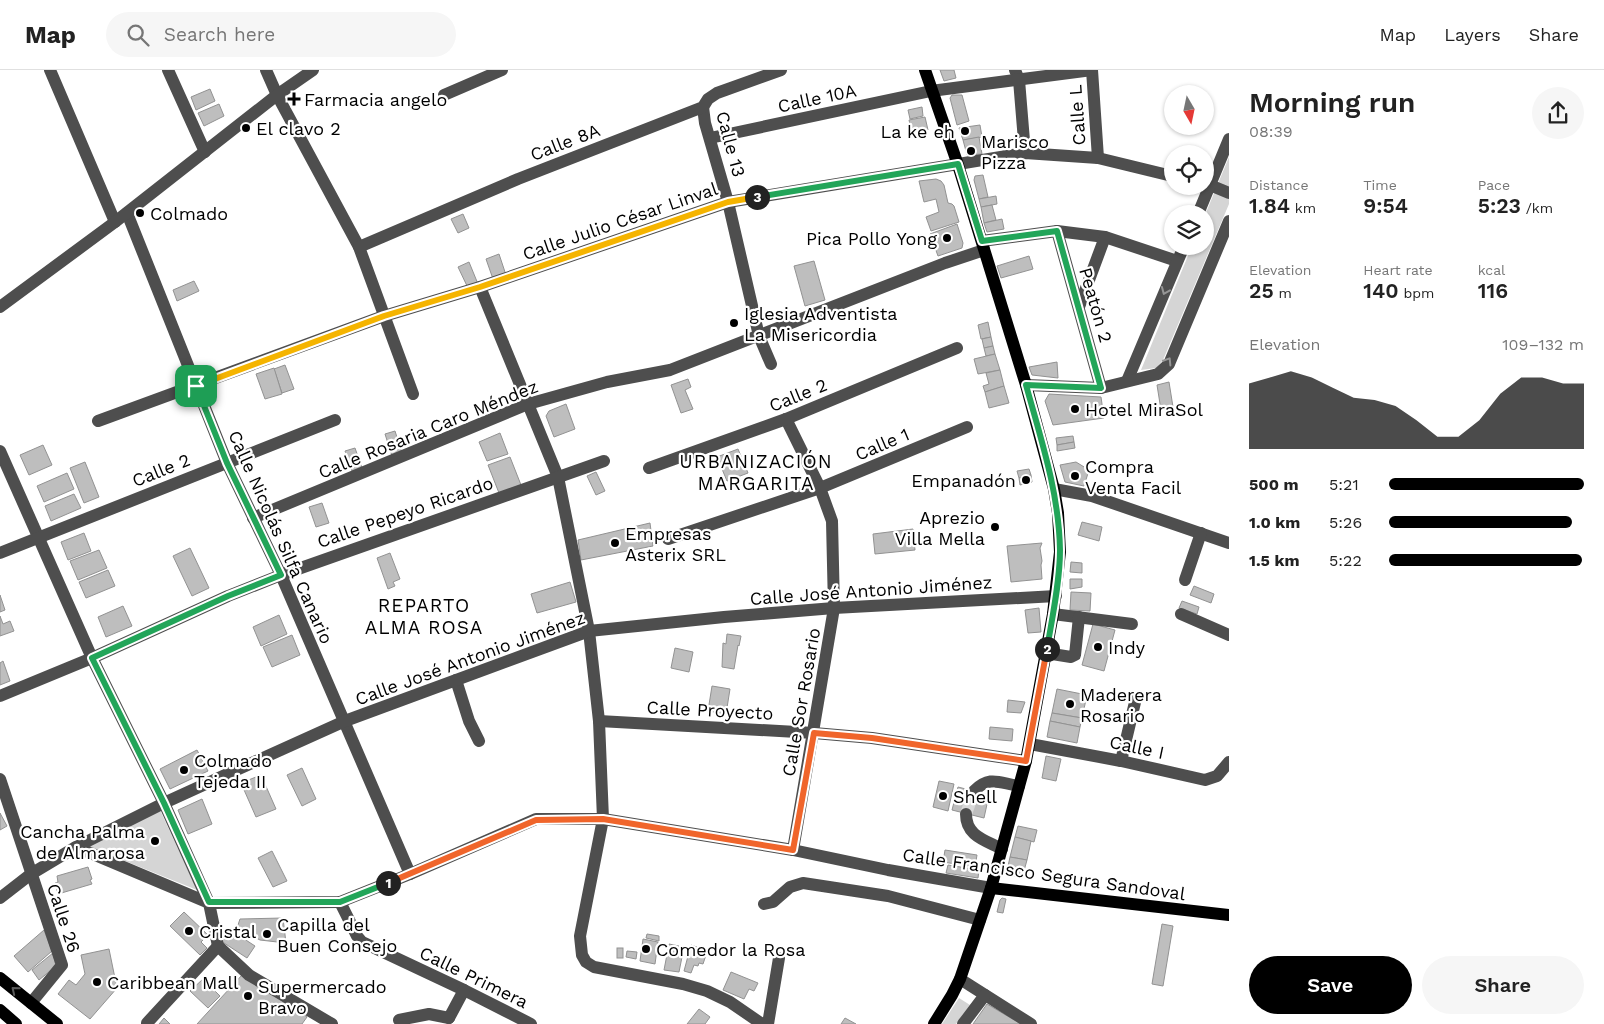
<!DOCTYPE html>
<html lang="en">
<head>
<meta charset="utf-8">
<style>
	:root { --surface:#fff; --page:#f6f6f6; --text:#222; --muted:#767676; --line:#e0e0e0; --accent:#000 }
	body { margin:0; font-family:"Work Sans",sans-serif; background:var(--page); color:var(--text); height:100vh; display:flex; flex-direction:column; font-size:19px; white-space:nowrap }
	* { box-sizing:border-box; margin:0 }
	p { font-size:16px; color:var(--muted) }
	.icon { flex:none; width:28px; height:28px; fill:none; stroke:currentColor; stroke-width:2; stroke-linecap:round; stroke-linejoin:round }
	.map { position:relative; flex:1; overflow:hidden }
	.details { display:flex; flex-direction:column; background:var(--surface); width:375px }
	.details>* { flex:none }
	.needle { width:32px; rotate:171deg }
	.buttons { position:absolute; left:1164px; top:15px; display:grid; gap:10px }
	.buttons a { display:grid; place-items:center; width:50px; height:50px; border-radius:50%; background:var(--surface); box-shadow:0 1px 4px #0004; font-size:25px }
	.pin { position:absolute; display:grid; place-items:center; width:42px; height:42px; color:#fff; margin:-21px; border-radius:10px; box-shadow:0 2px 8px #0006 }
	.km { position:absolute; width:25px; height:25px; margin:-12px; border-radius:50%; background:#222; color:#fff; font-size:14px; line-height:25px; text-align:center }
	.round { display:grid; place-items:center; flex:none; width:52px; height:52px; border-radius:26px; background:var(--page) }
	.head { display:flex; align-items:center; justify-content:space-between; height:85px; padding:0 20px }
	h1 { font-size:28px; font-weight:600; line-height:38px }
	.metrics { display:grid; grid-template-columns:repeat(3,1fr); gap:8px; height:85px; padding:5px 20px }
	.metrics div { display:grid; align-content:center }
	.metrics b { font-size:21px; font-weight:600 }
	.metrics small { font-size:14px; font-weight:400 }
	.metrics p { font-size:14px }
	.chart { height:140px; padding:10px 20px }
	.chart p { display:flex; justify-content:space-between }
	.chart svg { width:100%; height:90px; margin-top:5px; fill:var(--accent); opacity:.7 }
	.button { display:flex; gap:10px; margin-top:auto; padding:10px 20px }
	.button a { flex:1; height:58px; border-radius:30px; background:var(--accent); color:#fff; font-size:20px; font-weight:600; line-height:58px; text-align:center }
	.button a+a { background:var(--page); color:var(--text) }
	ul { padding:0 20px; list-style:none; font-size:16px }
	li { display:grid; grid-template-columns:80px 60px 1fr; align-items:center; height:38px }
	li i { height:12px; border-radius:6px; background:var(--accent) }
	header { display:flex; align-items:center; gap:30px; box-sizing:border-box; height:70px; padding:0 25px; background:var(--surface); border-bottom:1px solid var(--line) }
	header strong { font-size:24px }
	nav { display:flex; gap:28px; margin-inline-start:auto; font-size:18px }
	.search { width:350px; height:45px; background:var(--page); display:flex; align-items:center; gap:12px; box-sizing:border-box; padding:0 18px; border-radius:28px; color:var(--muted); font-size:19px }
	main { display:flex; flex:1; min-height:0 }
	.map>svg:first-child { display:block }
	.green { fill:#d5d5d5 }
	.building { fill:#bebebe; stroke:#929292 }
	.lines { fill:none; stroke-linecap:round; stroke-linejoin:round }
	.minor-tunnel { stroke:#d9d9d9; stroke-width:12; stroke-dasharray:12 6; stroke-linecap:butt }
	.minor { stroke:#4e4e4e; stroke-width:12 }
	.major { stroke:#000; stroke-width:12 }
	.oneway { stroke:#959595 }
	.oneway2 { stroke:#595959 }
	.split-1-casing { stroke:#fff; stroke-width:10 }
	.split-2-casing { stroke:#fff; stroke-width:10 }
	.split-3-casing { stroke:#fff; stroke-width:10 }
	.split-4-casing { stroke:#fff; stroke-width:10 }
	.split-1 { stroke:#22a559; stroke-width:6 }
	.split-2 { stroke:#f0652b; stroke-width:6 }
	.split-3 { stroke:#22a559; stroke-width:6 }
	.split-4 { stroke:#f5b400; stroke-width:6 }
	.poi-dot { fill:#000; stroke:#fff; stroke-width:2 }
	.labels { text-anchor:middle; dominant-baseline:central; stroke-width:4.5; stroke-linejoin:round; paint-order:stroke }
	.street-label { font-size:18px; fill:#000; stroke:#fff }
	.poi-label { font-size:18px; fill:#000; stroke:#fff; text-anchor:start }
	.neighbourhood-label { font-size:19px; letter-spacing:1px; fill:#000; stroke:#fff }
</style>
</head>
<body>
<header>
<strong>Map</strong>
<div class="search"><svg class="icon" aria-label="search" viewBox="0 0 24 24"><circle cx="10" cy="10" r="6"/><path d="M15 15l6 6"/></svg>Search here</div>
<nav><a>Map</a><a>Layers</a><a>Share</a></nav>
</header>
<main>
<div class="map">
<svg width="1229" height="954" viewBox="0 0 1229 954">
	<rect width="100%" height="100%" fill="#fff"/>
	<g class="green">
		<polygon points="1229,87 1229,134 1163,290 1156,298 1141,300 1192,176 1205,176 1205,145"/>
		<polygon points="160,740 197,820 88,776"/>
		<polygon points="959,928 970,935 956,954 942,954"/>
	</g>
	<g class="building">
		<polygon points="940,0 954,0 956,8 944,11"/>
		<polygon points="210,19 215,31 196,40 191,27"/>
		<polygon points="952,25 962,25 969,51 957,55 950,28"/>
		<polygon points="219,34 224,46 204,56 198,43"/>
		<polygon points="922,37 923,46 910,49 908,40"/>
		<polygon points="925,47 928,60 912,63 909,50"/>
		<polygon points="980,55 982,67 963,70 959,58"/>
		<polygon points="979,67 982,84 967,85 963,70"/>
		<polygon points="983,105 988,127 979,129 974,110 975,106"/>
		<polygon points="936,109 941,111 944,115 948,133 952,134 954,136 959,152 931,161 926,147 939,142 936,129 924,132 919,111"/>
		<polygon points="996,126 997,134 981,137 979,129"/>
		<polygon points="992,135 996,150 984,153 981,137"/>
		<polygon points="463,144 469,158 458,163 451,149"/>
		<polygon points="1002,149 1004,159 987,162 984,153"/>
		<polygon points="957,154 963,173 962,178 938,186 930,164"/>
		<polygon points="499,184 506,205 493,209 486,189"/>
		<polygon points="1029,186 1033,199 1001,208 997,196"/>
		<polygon points="814,191 825,230 805,236 794,196"/>
		<polygon points="469,192 478,214 468,218 458,197"/>
		<polygon points="194,211 199,221 177,231 173,220"/>
		<polygon points="988,252 991,267 981,269 978,255"/>
		<polygon points="991,267 993,276 984,278 982,269"/>
		<polygon points="993,276 995,284 986,286 984,278"/>
		<polygon points="995,284 1000,300 978,304 974,289"/>
		<polygon points="1057,292 1058,308 1032,305 1029,297"/>
		<polygon points="285,295 294,319 282,323 274,299"/>
		<polygon points="274,298 282,324 265,329 256,304"/>
		<polygon points="1000,300 1004,316 985,322 983,316 989,314 986,303"/>
		<polygon points="688,309 691,317 685,320 693,339 681,343 671,315"/>
		<polygon points="1169,312 1173,337 1161,340 1157,315"/>
		<polygon points="1004,316 1009,333 989,338 985,322"/>
		<polygon points="1049,324 1101,327 1104,348 1053,355 1045,331"/>
		<polygon points="566,334 575,359 554,367 546,346 549,341"/>
		<polygon points="395,361 402,383 392,386 385,364"/>
		<polygon points="500,363 508,384 487,391 479,372"/>
		<polygon points="1073,366 1074,372 1057,375 1056,368"/>
		<polygon points="1074,372 1075,378 1057,381 1057,375"/>
		<polygon points="43,375 52,395 29,405 20,385"/>
		<polygon points="355,378 362,398 352,401 345,381"/>
		<polygon points="738,379 748,403 727,411 717,387"/>
		<polygon points="510,387 521,415 499,423 488,395"/>
		<polygon points="85,392 99,427 84,433 70,398"/>
		<polygon points="1076,392 1089,400 1084,416 1065,412 1060,395"/>
		<polygon points="1029,399 1031,405 1019,408 1017,401"/>
		<polygon points="596,402 605,421 596,425 587,406"/>
		<polygon points="67,403 74,419 44,432 37,416"/>
		<polygon points="1031,405 1032,412 1020,415 1019,408"/>
		<polygon points="74,424 81,438 51,451 45,436"/>
		<polygon points="322,433 329,453 316,457 309,437"/>
		<polygon points="1082,452 1102,457 1099,471 1078,465"/>
		<polygon points="650,453 653,476 581,490 578,470"/>
		<polygon points="913,459 915,480 875,484 873,464"/>
		<polygon points="84,463 91,481 68,490 61,472"/>
		<polygon points="1042,473 1040,478 1042,491 1041,495 1042,509 1011,512 1007,476"/>
		<polygon points="190,478 209,518 192,526 173,486"/>
		<polygon points="99,480 107,498 78,510 70,491"/>
		<polygon points="390,483 400,509 393,512 395,516 388,519 377,488"/>
		<polygon points="1071,492 1082,493 1082,503 1070,502"/>
		<polygon points="108,500 115,516 86,528 79,512"/>
		<polygon points="1070,509 1082,509 1082,517 1070,519"/>
		<polygon points="570,512 576,532 537,543 531,524"/>
		<polygon points="1194,516 1214,524 1211,533 1190,525"/>
		<polygon points="1071,522 1091,523 1090,541 1070,540"/>
		<polygon points="0,525 5,540 0,542"/>
		<polygon points="1182,531 1199,537 1197,544 1179,538"/>
		<polygon points="123,536 132,556 106,567 98,547"/>
		<polygon points="1039,538 1041,562 1028,563 1025,540"/>
		<polygon points="279,545 287,564 261,576 253,557"/>
		<polygon points="0,546 3,554 10,551 14,561 0,566"/>
		<polygon points="1093,554 1115,560 1104,601 1082,595"/>
		<polygon points="727,564 741,566 739,576 738,575 734,599 722,597 723,573 726,574"/>
		<polygon points="292,565 300,585 272,597 263,577"/>
		<polygon points="675,578 693,582 689,602 671,598"/>
		<polygon points="3,591 10,611 0,615 0,593"/>
		<polygon points="712,616 730,619 726,644 708,641"/>
		<polygon points="1057,619 1087,625 1082,648 1052,643"/>
		<polygon points="1008,630 1025,632 1021,643 1007,642"/>
		<polygon points="1052,643 1082,648 1080,657 1050,651"/>
		<polygon points="1050,651 1080,657 1077,673 1047,667"/>
		<polygon points="990,657 1013,659 1012,671 989,669"/>
		<polygon points="197,680 208,701 170,719 160,699"/>
		<polygon points="1046,686 1061,689 1056,711 1042,708"/>
		<polygon points="302,698 316,729 302,736 287,705"/>
		<polygon points="261,705 276,739 256,747 241,713"/>
		<polygon points="939,711 954,714 948,741 933,737"/>
		<polygon points="958,717 989,725 984,748 952,740"/>
		<polygon points="202,729 212,754 188,764 178,740"/>
		<polygon points="0,743 7,756 0,760"/>
		<polygon points="1018,756 1037,760 1034,772 1015,767"/>
		<polygon points="1015,767 1031,771 1027,790 1010,787"/>
		<polygon points="945,780 977,785 975,797 943,792"/>
		<polygon points="272,781 287,811 273,817 258,788"/>
		<polygon points="1010,787 1027,790 1022,808 1008,805 1007,801"/>
		<polygon points="948,795 979,800 978,808 946,803"/>
		<polygon points="88,797 92,809 90,810 92,814 58,824 55,813 58,812 57,806"/>
		<polygon points="1002,828 1006,829 1003,843 997,842 1000,830"/>
		<polygon points="184,842 208,865 201,872 207,878 200,885 170,856"/>
		<polygon points="283,848 286,873 260,870 237,858 240,849"/>
		<polygon points="1162,854 1173,856 1163,916 1152,914"/>
		<polygon points="229,859 255,876 247,888 221,871"/>
		<polygon points="44,860 52,881 28,902 14,886"/>
		<polygon points="647,864 659,866 659,871 646,868"/>
		<polygon points="643,869 658,872 655,894 640,891"/>
		<polygon points="669,874 679,876 678,881 683,882 679,902 664,900"/>
		<polygon points="691,875 697,877 696,879 707,882 703,894 699,893 698,896 694,895 691,903 684,901"/>
		<rect x="617" y="878" width="6" height="10"/>
		<polygon points="109,879 117,918 90,949 58,924 69,910 76,915 85,904 81,885"/>
		<polygon points="627,881 637,882 636,889 626,887"/>
		<polygon points="53,883 56,896 39,910 32,900"/>
		<polygon points="731,902 758,913 754,921 749,919 744,929 723,920"/>
		<polygon points="242,905 307,947 302,954 197,954"/>
		<polygon points="203,909 220,926 208,938 190,921"/>
		<polygon points="987,934 1021,954 973,954"/>
		<polygon points="699,939 710,947 705,954 687,954"/>
		<polygon points="164,948 170,954 159,954"/>
		<polygon points="845,948 856,954 841,954"/>
	</g>
	<g class="lines">
		<polyline class="minor-tunnel" points="966,744 974,721"/>
		<g class="minor">
			<polyline points="50,0 115,152"/>
			<polyline points="168,0 205,82"/>
			<polyline points="266,0 277,25 359,177 413,324"/>
			<polyline points="1015,0 1019,10 1025,83"/>
			<polyline points="1092,0 1098,88"/>
			<polyline points="444,25 502,0"/>
			<polyline points="703,37 705,53 728,132 759,266 771,294"/>
			<polyline points="710,68 931,21 1092,0"/>
			<polyline points="1205,113 1229,123"/>
			<polyline points="127,143 227,393 281,505 410,804"/>
			<polyline points="1198,144 1229,69"/>
			<polyline points="1057,161 1101,318"/>
			<polyline points="982,171 1057,161 1105,167 1177,191"/>
			<polyline points="359,177 518,109 703,37 708,29 717,23 781,0"/>
			<polyline points="480,217 558,407 589,561 599,651 603,749 580,866 582,885 586,892 594,897 683,914 707,921 730,932 762,954"/>
			<polyline points="0,237 115,152 277,25 313,0"/>
			<polyline points="1079,237 1105,167"/>
			<polyline points="1127,311 1184,176"/>
			<polyline points="1026,315 1101,318 1158,304 1169,294 1229,151"/>
			<polyline points="786,349 820,418 832,451 834,538 793,780"/>
			<polyline points="98,351 384,246 480,217 728,132 1025,83 1098,88 1172,106"/>
			<polyline points="0,381 92,588 164,733 209,833 218,876 249,905 332,954"/>
			<polyline points="649,398 786,349 957,278"/>
			<polyline points="1054,419 1092,426 1229,473"/>
			<polyline points="253,448 528,334 607,312 670,300 945,193 984,180"/>
			<polyline points="668,469 820,418 967,357"/>
			<polyline points="0,483 335,350"/>
			<polyline points="1185,510 1201,463"/>
			<polyline points="1053,544 1132,554"/>
			<polyline points="1181,544 1229,565"/>
			<polyline points="1046,583 1071,587 1075,585 1079,547"/>
			<polyline points="456,610 469,651 479,671"/>
			<polyline points="0,626 92,588 228,526 281,505 604,391"/>
			<polyline points="599,651 814,663 872,668 1026,691"/>
			<polyline points="1030,674 1121,691 1205,710 1217,706 1229,692"/>
			<polyline points="1121,691 1136,628"/>
			<polyline points="0,709 62,895 31,933"/>
			<path d="M 974,721 C 990,705 999,713 1019,716"/>
			<path d="M 966,744 C 966,766 985,770 1002,779"/>
			<polyline points="76,777 209,833 340,832 410,804 536,749 603,749 793,780 888,800 991,818"/>
			<polyline points="0,828 31,804 76,777 164,733 234,701 345,651 589,561 724,547 834,538 1056,526"/>
			<polyline points="340,832 357,866 362,872 464,920 531,954"/>
			<polyline points="764,834 773,832 790,817 803,813 888,826 980,850"/>
			<polyline points="960,909 1031,954"/>
			<polyline points="449,948 464,920"/>
			<polyline points="399,950 429,944 449,948"/>
			<polyline points="147,953 218,876"/>
			<polyline points="768,954 779,888"/>
			<polyline points="963,954 985,925"/>
		</g>
		<g class="major">
			<polyline points="925,0 958,95 1026,315 1054,419 1058,443 1060,482 1053,544 1026,691 991,818 960,909 952,925 934,954"/>
			<polyline points="991,818 1229,845"/>
			<polyline points="0,908 57,954"/>
			<polyline points="0,940 16,954"/>
		</g>
	</g>
	<defs><path id="oneway-chevron" d="M-2-3.5L2.5 0L-2 3.5" fill="none" stroke-width="1.6" stroke-linecap="round" stroke-linejoin="round" transform="scale(1.25)"/></defs>
	<g class="oneway">
		<use href="#oneway-chevron" transform="translate(1165 221) rotate(113)"/>
		<use href="#oneway-chevron" transform="translate(1168 291) rotate(-58)"/>
	</g>
	<use class="oneway2" href="#oneway-chevron" transform="translate(15 920) rotate(-141)"/>
	<g class="lines">
		<g class="split-1-casing">
			<polyline id="split-1" points="196,316 227,393 281,505 228,526 92,588 164,733 209,832 340,832 388,813"/>
		</g>
		<g class="split-2-casing">
			<polyline id="split-2" points="388,813 536,750 603,749 793,780 814,663 872,668 1026,691 1047,579"/>
		</g>
		<g class="split-3-casing">
			<path id="split-3" d="M 757,127 L 958,94 L 982,171 L 1057,161 L 1101,318 L 1026,315 C 1041,369 1059,423 1060,480 C 1060,512 1052,548 1047,579"/>
		</g>
		<g class="split-4-casing">
			<polyline id="split-4" points="196,316 384,246 480,217 728,132 757,127"/>
		</g>
		<use href="#split-1" class="split-1"/>
		<use href="#split-2" class="split-2"/>
		<use href="#split-3" class="split-3"/>
		<use href="#split-4" class="split-4"/>
	</g>
	<g class="poi-dot">
		<path d="M291.5 21.5h5v5h5v5h-5v5h-5v-5h-5v-5h5z"/>
		<circle cx="246" cy="58" r="5"/>
		<circle cx="965" cy="61" r="5"/>
		<circle cx="971" cy="81" r="5"/>
		<circle cx="140" cy="143" r="5"/>
		<circle cx="947" cy="168" r="5"/>
		<circle cx="734" cy="253" r="5"/>
		<circle cx="1075" cy="339" r="5"/>
		<circle cx="1075" cy="406" r="5"/>
		<circle cx="1026" cy="410" r="5"/>
		<circle cx="995" cy="457" r="5"/>
		<circle cx="615" cy="473" r="5"/>
		<circle cx="1098" cy="577" r="5"/>
		<circle cx="1070" cy="634" r="5"/>
		<circle cx="184" cy="700" r="5"/>
		<circle cx="943" cy="726" r="5"/>
		<circle cx="155" cy="771" r="5"/>
		<circle cx="189" cy="861" r="5"/>
		<circle cx="267" cy="864" r="5"/>
		<circle cx="646" cy="879" r="5"/>
		<circle cx="97" cy="912" r="5"/>
		<circle cx="248" cy="926" r="5"/>
	</g>
	<g class="labels">
		<g class="street-label">
			<text transform="translate(817 28) rotate(-12)">Calle 10A</text>
			<text transform="translate(1077 45) rotate(-94)">Calle L</text>
			<text transform="translate(565 72) rotate(-21)">Calle 8A</text>
			<text transform="translate(731 74) rotate(75)">Calle 13</text>
			<text transform="translate(620 151) rotate(-19)">Calle Julio César Linval</text>
			<text transform="translate(1096 235) rotate(74)">Peatón 2</text>
			<text transform="translate(798 325) rotate(-22)">Calle 2</text>
			<text transform="translate(428 359) rotate(-22)">Calle Rosaria Caro Méndez</text>
			<text transform="translate(882 374) rotate(-23)">Calle 1</text>
			<text transform="translate(161 400) rotate(-22)">Calle 2</text>
			<text transform="translate(405 442) rotate(-19)">Calle Pepeyo Ricardo</text>
			<text transform="translate(281 467) rotate(66)">Calle Nicolás Silfa Canario</text>
			<text transform="translate(871 520) rotate(-4)">Calle José Antonio Jiménez</text>
			<text transform="translate(470 588) rotate(-20)">Calle José Antonio Jiménez</text>
			<text transform="translate(801 632) rotate(-80)">Calle Sor Rosario</text>
			<text transform="translate(710 640) rotate(3)">Calle Proyecto</text>
			<text transform="translate(1137 677) rotate(12)">Calle I</text>
			<text transform="translate(1044 804) rotate(8)">Calle Francisco Segura Sandoval</text>
			<text transform="translate(64 848) rotate(72)">Calle 26</text>
			<text transform="translate(474 907) rotate(26)">Calle Primera</text>
		</g>
		<g class="poi-label">
			<text x="304" y="29">Farmacia angelo</text>
			<text x="256" y="58">El clavo 2</text>
			<text x="955" y="61" text-anchor="end">La ke eh</text>
			<text x="981" y="71">Marisco<tspan x="981" dy="21">Pizza</tspan></text>
			<text x="150" y="143">Colmado</text>
			<text x="937" y="168" text-anchor="end">Pica Pollo Yong</text>
			<text x="744" y="243">Iglesia Adventista<tspan x="744" dy="21">La Misericordia</tspan></text>
			<text x="1085" y="339">Hotel MiraSol</text>
			<text x="1085" y="396">Compra<tspan x="1085" dy="21">Venta Facil</tspan></text>
			<text x="1016" y="410" text-anchor="end">Empanadón</text>
			<text x="985" y="447" text-anchor="end">Aprezio<tspan x="985" dy="21">Villa Mella</tspan></text>
			<text x="625" y="463">Empresas<tspan x="625" dy="21">Asterix SRL</tspan></text>
			<text x="1108" y="577">Indy</text>
			<text x="1080" y="624">Maderera<tspan x="1080" dy="21">Rosario</tspan></text>
			<text x="194" y="690">Colmado<tspan x="194" dy="21">Tejeda II</tspan></text>
			<text x="953" y="726">Shell</text>
			<text x="145" y="761" text-anchor="end">Cancha Palma<tspan x="145" dy="21">de Almarosa</tspan></text>
			<text x="277" y="854">Capilla del<tspan x="277" dy="21">Buen Consejo</tspan></text>
			<text x="199" y="861">Cristal</text>
			<text x="656" y="879">Comedor la Rosa</text>
			<text x="107" y="912">Caribbean Mall</text>
			<text x="258" y="916">Supermercado<tspan x="258" dy="21">Bravo</tspan></text>
		</g>
		<g class="neighbourhood-label">
			<text x="756" y="391">URBANIZACIÓN<tspan x="756" dy="22">MARGARITA</tspan></text>
			<text x="424" y="535">REPARTO<tspan x="424" dy="22">ALMA ROSA</tspan></text>
		</g>
	</g>
</svg>
<div class="buttons">
<a><svg class="needle" viewBox="-14 -14 28 28"><path d="M0-13l5 13h-10z" fill="#e53935"/><path d="M0 13l5-13h-10z" fill="#767676"/></svg></a>
<a><svg class="icon" aria-label="locate" viewBox="0 0 24 24"><circle cx="12" cy="12" r="6"/><path d="M12 2v4M12 18v4M2 12h4M18 12h4"/></svg></a>
<a><svg class="icon" aria-label="layers" viewBox="0 0 24 24"><path d="M12 4l9 5-9 5-9-5zM3 14l9 5 9-5"/></svg></a>
</div>
<div class="pin" style="left:196px;top:316px;background:#1e9e55"><svg class="icon" aria-label="arrive" viewBox="0 0 24 24"><path d="M6 21V4h12l-3 4 3 4H6"/></svg></div>
<b class="km" style="left:388px;top:813px">1</b>
<b class="km" style="left:1047px;top:579px">2</b>
<b class="km" style="left:757px;top:127px">3</b>
</div>
<section class="details">
<div class="head"><div><h1>Morning run</h1><p>08:39</p></div><a class="round"><svg class="icon" aria-label="share" viewBox="0 0 24 24"><path d="M12 15V3M7 8l5-5 5 5M5 13v7h14v-7"/></svg></a></div>
<div class="metrics">
<div><p>Distance</p><b>1.84<small> km</small></b></div>
<div><p>Time</p><b>9:54</b></div>
<div><p>Pace</p><b>5:23<small> /km</small></b></div>
</div>
<div class="metrics">
<div><p>Elevation</p><b>25<small> m</small></b></div>
<div><p>Heart rate</p><b>140<small> bpm</small></b></div>
<div><p>kcal</p><b>116</b></div>
</div>
<div class="chart"><p><span>Elevation</span>109–132 m</p>
<svg viewBox="0 0 160 44" preserveAspectRatio="none"><path d="M0 44V12L10 9L20 6L30 9L40 14L50 19L60 20L70 23L80 30L90 38L100 38L110 30L120 17L130 9L140 9L150 12L160 12V44z"/></svg>
</div>
<ul>
<li><b>500 m</b>5:21<i style="width:100%"></i></li>
<li><b>1.0 km</b>5:26<i style="width:94%"></i></li>
<li><b>1.5 km</b>5:22<i style="width:99%"></i></li>
</ul>
<div class="button"><a>Save</a><a>Share</a></div>
</section>
</main>
</body>
</html>
